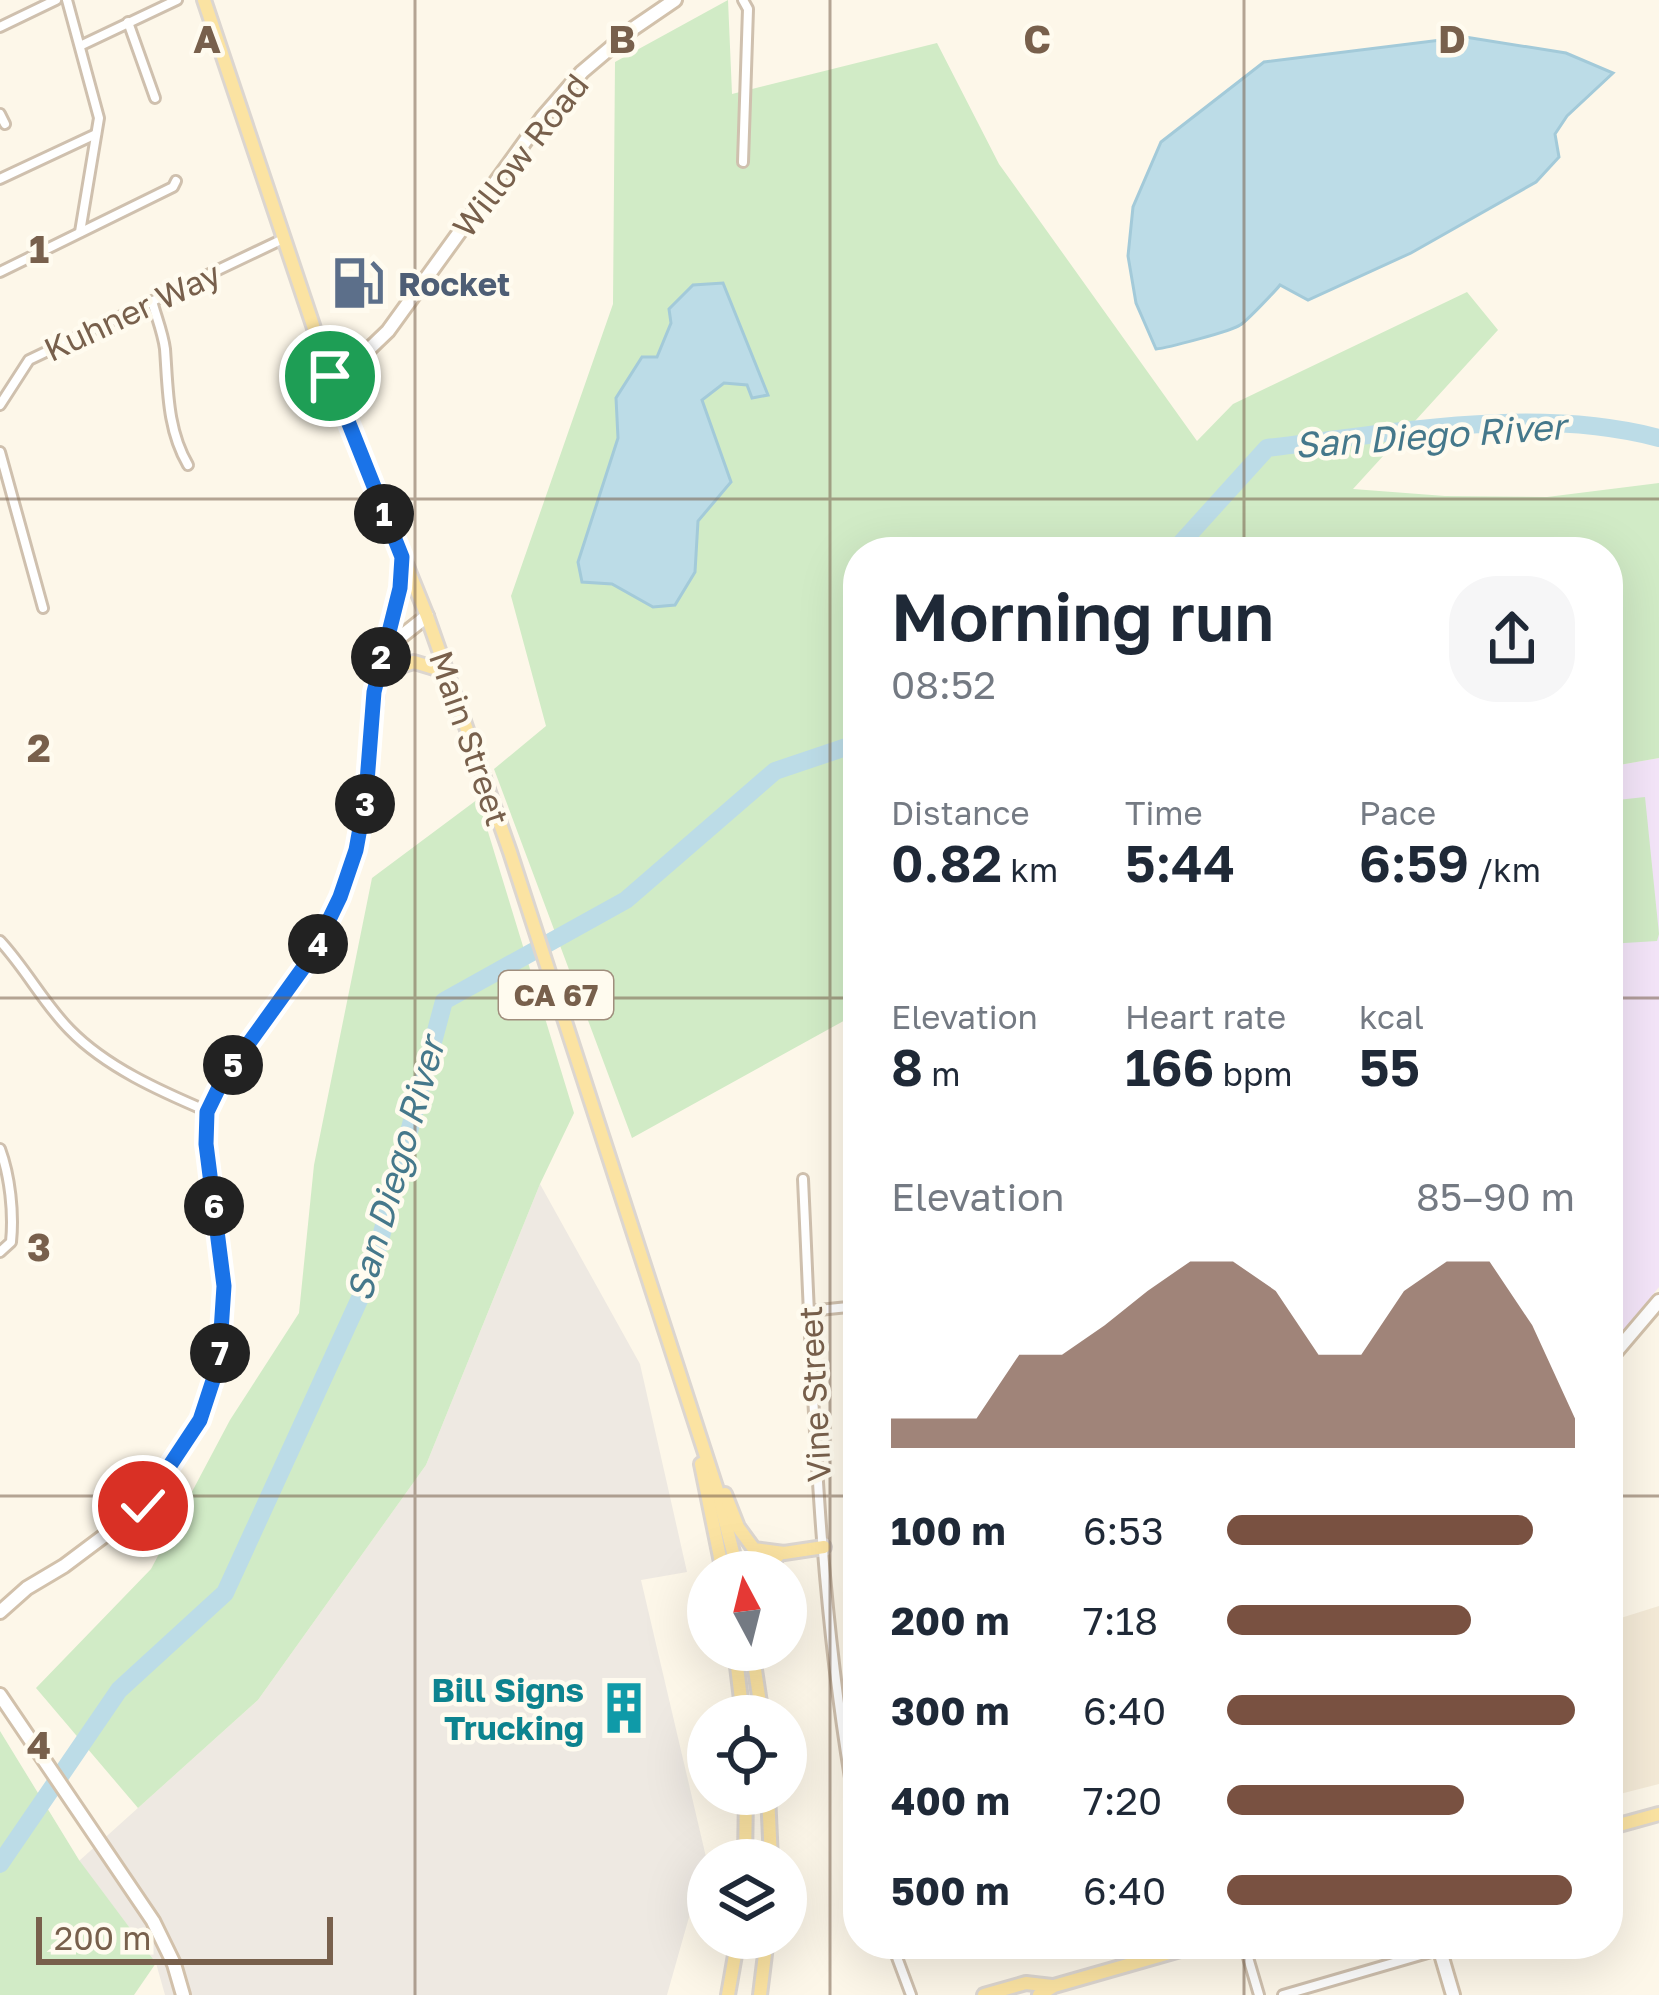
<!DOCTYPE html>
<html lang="en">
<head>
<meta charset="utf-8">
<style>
	:root { --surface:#fff; --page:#f6f6f7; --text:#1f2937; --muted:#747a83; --accent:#795141 }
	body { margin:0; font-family:"Golos Text",sans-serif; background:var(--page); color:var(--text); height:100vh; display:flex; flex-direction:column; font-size:45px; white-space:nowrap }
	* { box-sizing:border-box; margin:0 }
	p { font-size:39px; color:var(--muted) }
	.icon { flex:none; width:66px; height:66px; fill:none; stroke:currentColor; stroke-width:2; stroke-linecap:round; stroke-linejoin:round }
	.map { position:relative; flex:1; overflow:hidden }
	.drawer { position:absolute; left:843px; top:537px; width:780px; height:1422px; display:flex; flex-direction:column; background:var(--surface); border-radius:48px; box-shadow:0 12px 48px #0002 }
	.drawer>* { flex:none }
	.needle { width:78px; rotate:353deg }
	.buttons { position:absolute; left:687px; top:1551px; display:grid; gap:24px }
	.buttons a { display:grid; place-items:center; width:120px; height:120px; border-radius:50%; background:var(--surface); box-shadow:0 12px 48px #0002; font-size:60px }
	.scale { position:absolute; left:36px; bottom:30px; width:297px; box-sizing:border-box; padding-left:12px; border:6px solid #78604c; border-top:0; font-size:33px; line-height:42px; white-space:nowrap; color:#78604c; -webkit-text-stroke:9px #fffbef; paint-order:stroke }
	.pin { position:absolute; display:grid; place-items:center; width:102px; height:102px; color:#fff; margin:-51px; border:6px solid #fff; border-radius:50%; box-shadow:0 3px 12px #0007 }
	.km { position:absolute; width:60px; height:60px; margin:-30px; border-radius:50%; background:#222; color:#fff; font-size:33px; line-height:60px; text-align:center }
	.round { display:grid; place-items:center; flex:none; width:126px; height:126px; border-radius:48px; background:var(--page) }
	.head { display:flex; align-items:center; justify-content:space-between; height:204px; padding:0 48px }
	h1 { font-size:66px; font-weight:600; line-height:90px }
	.stats { display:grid; grid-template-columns:repeat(3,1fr); gap:18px; height:204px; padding:12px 48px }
	.stats div { display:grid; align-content:center }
	.stats b { font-size:51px; font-weight:600 }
	.stats small { font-size:33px; font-weight:400 }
	.stats p { font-size:33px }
	.chart { height:336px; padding:24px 48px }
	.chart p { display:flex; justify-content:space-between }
	.chart svg { width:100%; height:216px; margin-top:12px; fill:var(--accent); opacity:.7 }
	ul { padding:0 48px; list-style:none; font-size:39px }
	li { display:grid; grid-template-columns:192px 144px 1fr; align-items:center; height:90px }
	li i { height:30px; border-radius:15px; background:var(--accent) }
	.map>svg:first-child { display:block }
	.residential { fill:#f4ead7 }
	.industrial { fill:#eee9e2 }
	.education { fill:#f4e5f9 }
	.green { fill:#d1ebc6 }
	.water { fill:#bcdce7; stroke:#a3cad9; stroke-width:3 }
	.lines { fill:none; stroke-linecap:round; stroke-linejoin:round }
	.river { stroke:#bcdce7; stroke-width:18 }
	.street-casing { stroke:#cfc0ae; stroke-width:14 }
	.secondary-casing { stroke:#d2c1ab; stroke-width:18 }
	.primary-casing { stroke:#dcd6d0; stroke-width:18 }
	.street { stroke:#fff; stroke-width:8 }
	.secondary { stroke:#fff; stroke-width:12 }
	.primary { stroke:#fbe3a2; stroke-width:12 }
	.route-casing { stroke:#fff; stroke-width:24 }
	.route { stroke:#1a73e8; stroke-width:15 }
	.grid { fill:none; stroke:#78604c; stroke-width:3; stroke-opacity:0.55 }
	.labels { text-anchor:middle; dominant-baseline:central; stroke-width:9; stroke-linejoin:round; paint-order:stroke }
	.shield { fill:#fffbef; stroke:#a08e7d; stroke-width:3 }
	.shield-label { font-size:30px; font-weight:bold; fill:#78604c }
	.street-label { font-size:33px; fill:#78604c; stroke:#fffbef }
	.service-label { font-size:33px; font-weight:bold; fill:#4e5e75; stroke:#fffbef; text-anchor:start }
	.culture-label { font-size:33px; font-weight:bold; fill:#0d838f; stroke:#fffbef; text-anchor:end }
	.water-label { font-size:36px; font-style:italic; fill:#45788b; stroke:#fffbef }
	.grid-label { font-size:39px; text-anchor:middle; font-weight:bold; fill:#78604c; stroke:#fffbef; stroke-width:9; stroke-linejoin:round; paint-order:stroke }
</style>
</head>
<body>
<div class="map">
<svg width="1659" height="1995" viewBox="0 0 1659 1995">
	<rect width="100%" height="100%" fill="#fdf7e9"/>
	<polygon class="residential" points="1659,1606 1659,1784 1608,1797 1608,1622"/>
	<polygon class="industrial" points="540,1184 640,1364 687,1572 641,1580 706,1857 667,1995 165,1995 156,1963 79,1861 258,1700 426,1465"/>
	<polygon class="education" points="1659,758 1659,1287 1608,1350 1608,767"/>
	<g class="green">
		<polygon points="728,0 732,94 937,43 999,164 1197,441 1233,404 1467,292 1498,330 1353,489 1445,496 1547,497 1659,483 1659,758 1608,767 1608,552 858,552 858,1013 632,1138 494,769 546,726 511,596 613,304 615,62"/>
		<polygon points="1645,797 1659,934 1657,941 1608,944 1608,801"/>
		<polygon points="478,799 574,1113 540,1184 426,1465 258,1700 138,1808 36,1688 151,1569 230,1420 299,1313 314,1165 372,878"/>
		<polygon points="0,1731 79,1860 156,1963 134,1995 0,1995"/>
	</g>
	<g class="water">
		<path d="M 1465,37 L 1566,53 L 1613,73 L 1567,116 L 1555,134 L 1559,157 L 1536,182 L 1411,253 L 1308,300 L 1280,285 C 1277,289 1246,322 1240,325 C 1232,331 1167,348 1156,349 L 1136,303 L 1128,256 L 1133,207 L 1161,142 L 1264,62 Z"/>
		<polygon points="723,283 768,395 752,398 747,385 724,383 702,400 731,482 698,521 695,572 675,605 653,607 612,584 582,582 578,562 618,438 616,398 642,357 657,357 671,323 669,309 693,285"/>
	</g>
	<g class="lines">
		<g class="river">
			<path d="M 1173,552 L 1267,448 C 1395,433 1533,405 1659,438"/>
			<polyline points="0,1864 119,1690 225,1593 371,1274 444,1001 626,900 775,771 858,743"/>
		</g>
		<g class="street-casing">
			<g id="street">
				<polyline points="67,0 99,118 80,232"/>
				<polyline points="128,22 155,98"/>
				<polyline points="0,27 56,0"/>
				<polyline points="82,45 177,0"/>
				<polyline points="0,114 5,124"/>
				<polyline points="743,162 748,9 743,0"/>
				<polyline points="0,179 96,134"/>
				<polyline points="0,272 173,187 176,181"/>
				<path d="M 152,301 C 156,316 163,333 165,349 C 168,389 167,429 188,465"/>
				<polyline points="0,405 29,360 283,239"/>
				<polyline points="0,452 43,608"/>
				<path d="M 0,941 C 26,969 44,1004 70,1030 C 106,1067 160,1091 207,1111"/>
				<path d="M 0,1149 C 10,1176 14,1213 11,1242 L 0,1252"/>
				<path d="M 803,1179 C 813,1393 818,1612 858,1823"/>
				<polyline points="809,1311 858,1306"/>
				<polyline points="892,1944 911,1995"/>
				<polyline points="1244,1944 1259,1995"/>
				<polyline points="1283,1995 1438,1950"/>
			</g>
		</g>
		<g class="secondary-casing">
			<g id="secondary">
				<polyline points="330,376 363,355 388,331 542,118 582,72 634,28 675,0"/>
				<polyline points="1608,1361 1659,1301"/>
				<polyline points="0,1612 27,1588 64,1566 144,1506 200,1420 214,1386 224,1322 224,1286 206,1144 207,1111 223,1079 311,957 328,927 356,850 366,795 380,663 398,639 427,616"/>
				<polyline points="0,1695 153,1921 174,1964 183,1995"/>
				<polyline points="1438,1944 1453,1995"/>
			</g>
		</g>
		<g class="primary-casing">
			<g id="primary">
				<polyline points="204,0 330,376 427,616 510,852 717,1490 738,1572"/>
				<polyline points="380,663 399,588 401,564"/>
				<polyline points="378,673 414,662 447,672"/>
				<polyline points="701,1464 723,1572"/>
				<polyline points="725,1494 738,1527 754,1549 784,1553 824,1547"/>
				<polyline points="756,1572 778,1556"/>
				<polyline points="735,1650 743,1716"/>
				<polyline points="752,1650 762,1716"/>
				<polyline points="768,1794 771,1860"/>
				<polyline points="1608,1828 1659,1814"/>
				<polyline points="745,1860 746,1794"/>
				<polyline points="728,1995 738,1938"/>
				<polyline points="760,1995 767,1938"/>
				<polyline points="984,1995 1026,1983 1052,1986"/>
				<polyline points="1039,1995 1054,1986 1201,1944"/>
			</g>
		</g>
		<use href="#street" class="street"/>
		<use href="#secondary" class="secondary"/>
		<use href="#primary" class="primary"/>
	</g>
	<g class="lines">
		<g class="route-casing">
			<polyline id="route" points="143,1506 200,1420 219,1362 224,1286 206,1144 207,1112 223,1079 311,957 340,897 356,850 366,795 374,692 400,588 402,557 330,376"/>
		</g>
		<use href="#route" class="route"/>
	</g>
	<path class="grid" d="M 415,0 L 415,1995M 830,0 L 830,1995M 1244,0 L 1244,552M 0,499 L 1659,499M 0,998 L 858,998M 1608,998 L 1659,998M 0,1496 L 858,1496M 1608,1496 L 1659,1496M 1244,1944 L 1244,1995"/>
	<defs>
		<g id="fuel-bare" transform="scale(4.14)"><path d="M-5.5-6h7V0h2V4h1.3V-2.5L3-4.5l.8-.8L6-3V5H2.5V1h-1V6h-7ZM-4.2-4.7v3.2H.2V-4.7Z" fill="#5c6f8a" stroke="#fffbef" stroke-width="2.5" paint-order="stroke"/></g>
		<g id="building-bare" transform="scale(4.14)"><path d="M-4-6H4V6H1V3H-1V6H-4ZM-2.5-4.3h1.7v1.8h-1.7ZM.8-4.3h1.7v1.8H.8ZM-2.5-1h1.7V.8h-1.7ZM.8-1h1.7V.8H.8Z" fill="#0f9aa8" stroke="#fffbef" stroke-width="2.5" paint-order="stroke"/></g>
	</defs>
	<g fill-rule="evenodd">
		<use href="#fuel-bare" x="358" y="283"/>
		<use href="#building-bare" x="624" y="1708"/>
	</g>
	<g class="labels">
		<rect class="shield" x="499" y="971" width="114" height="48" rx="9"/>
		<g class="shield-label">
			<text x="556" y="995">CA 67</text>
		</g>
		<g class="street-label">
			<text transform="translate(520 155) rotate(-52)">Willow Road</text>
			<text transform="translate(132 311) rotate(-25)">Kuhner Way</text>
			<text transform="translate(470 738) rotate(71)">Main Street</text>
			<text transform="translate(814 1394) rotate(-93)">Vine Street</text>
		</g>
		<g class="service-label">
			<text x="398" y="283">Rocket</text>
		</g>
		<g class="culture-label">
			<text x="584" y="1689">Bill Signs<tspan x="584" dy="38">Trucking</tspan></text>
		</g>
		<g class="water-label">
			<text transform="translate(1430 435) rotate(-4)">San Diego River</text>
			<text transform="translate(395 1169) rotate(-74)">San Diego River</text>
		</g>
	</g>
	<g class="grid-label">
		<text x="207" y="53">A</text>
		<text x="622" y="53">B</text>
		<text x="1037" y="53">C</text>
		<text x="1452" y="53">D</text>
		<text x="39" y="263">1</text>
		<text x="39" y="762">2</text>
		<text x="39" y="1261">3</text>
		<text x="39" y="1759">4</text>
	</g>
</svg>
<div class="buttons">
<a><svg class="needle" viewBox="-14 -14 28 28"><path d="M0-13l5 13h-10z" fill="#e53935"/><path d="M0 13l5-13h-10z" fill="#747a83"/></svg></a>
<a><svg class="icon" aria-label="locate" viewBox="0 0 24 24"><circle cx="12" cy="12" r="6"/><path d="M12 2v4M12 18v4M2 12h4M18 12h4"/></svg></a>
<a><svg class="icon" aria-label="layers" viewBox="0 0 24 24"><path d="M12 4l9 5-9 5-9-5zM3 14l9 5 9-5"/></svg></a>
</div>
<div class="scale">200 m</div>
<div class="pin" style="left:330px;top:376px;background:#1e9e55"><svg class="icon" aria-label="arrive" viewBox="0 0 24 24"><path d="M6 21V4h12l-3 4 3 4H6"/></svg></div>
<div class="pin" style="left:143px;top:1506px;background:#d93025"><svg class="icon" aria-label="check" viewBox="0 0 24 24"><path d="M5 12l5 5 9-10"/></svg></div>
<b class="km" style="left:384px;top:514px">1</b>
<b class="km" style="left:381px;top:657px">2</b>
<b class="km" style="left:365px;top:804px">3</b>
<b class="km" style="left:318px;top:944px">4</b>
<b class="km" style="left:233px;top:1065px">5</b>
<b class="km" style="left:214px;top:1206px">6</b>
<b class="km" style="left:220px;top:1353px">7</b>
<section class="drawer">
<div class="head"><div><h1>Morning run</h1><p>08:52</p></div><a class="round"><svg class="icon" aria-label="share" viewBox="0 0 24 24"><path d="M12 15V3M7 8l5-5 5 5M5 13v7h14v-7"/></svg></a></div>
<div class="stats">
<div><p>Distance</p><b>0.82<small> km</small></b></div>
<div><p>Time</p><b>5:44</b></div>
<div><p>Pace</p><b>6:59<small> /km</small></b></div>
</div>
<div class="stats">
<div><p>Elevation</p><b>8<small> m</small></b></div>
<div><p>Heart rate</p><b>166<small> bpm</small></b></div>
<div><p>kcal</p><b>55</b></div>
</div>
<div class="chart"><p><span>Elevation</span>85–90 m</p>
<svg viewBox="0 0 160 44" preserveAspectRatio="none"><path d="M0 44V38L10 38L20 38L30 25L40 25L50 19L60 12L70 6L80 6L90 12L100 25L110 25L120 12L130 6L140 6L150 19L160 38V44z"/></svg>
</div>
<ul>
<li><b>100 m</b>6:53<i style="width:88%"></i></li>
<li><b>200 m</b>7:18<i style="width:70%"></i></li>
<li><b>300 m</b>6:40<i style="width:100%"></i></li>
<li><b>400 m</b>7:20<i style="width:68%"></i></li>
<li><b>500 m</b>6:40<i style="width:99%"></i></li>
</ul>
</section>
</div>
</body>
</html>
